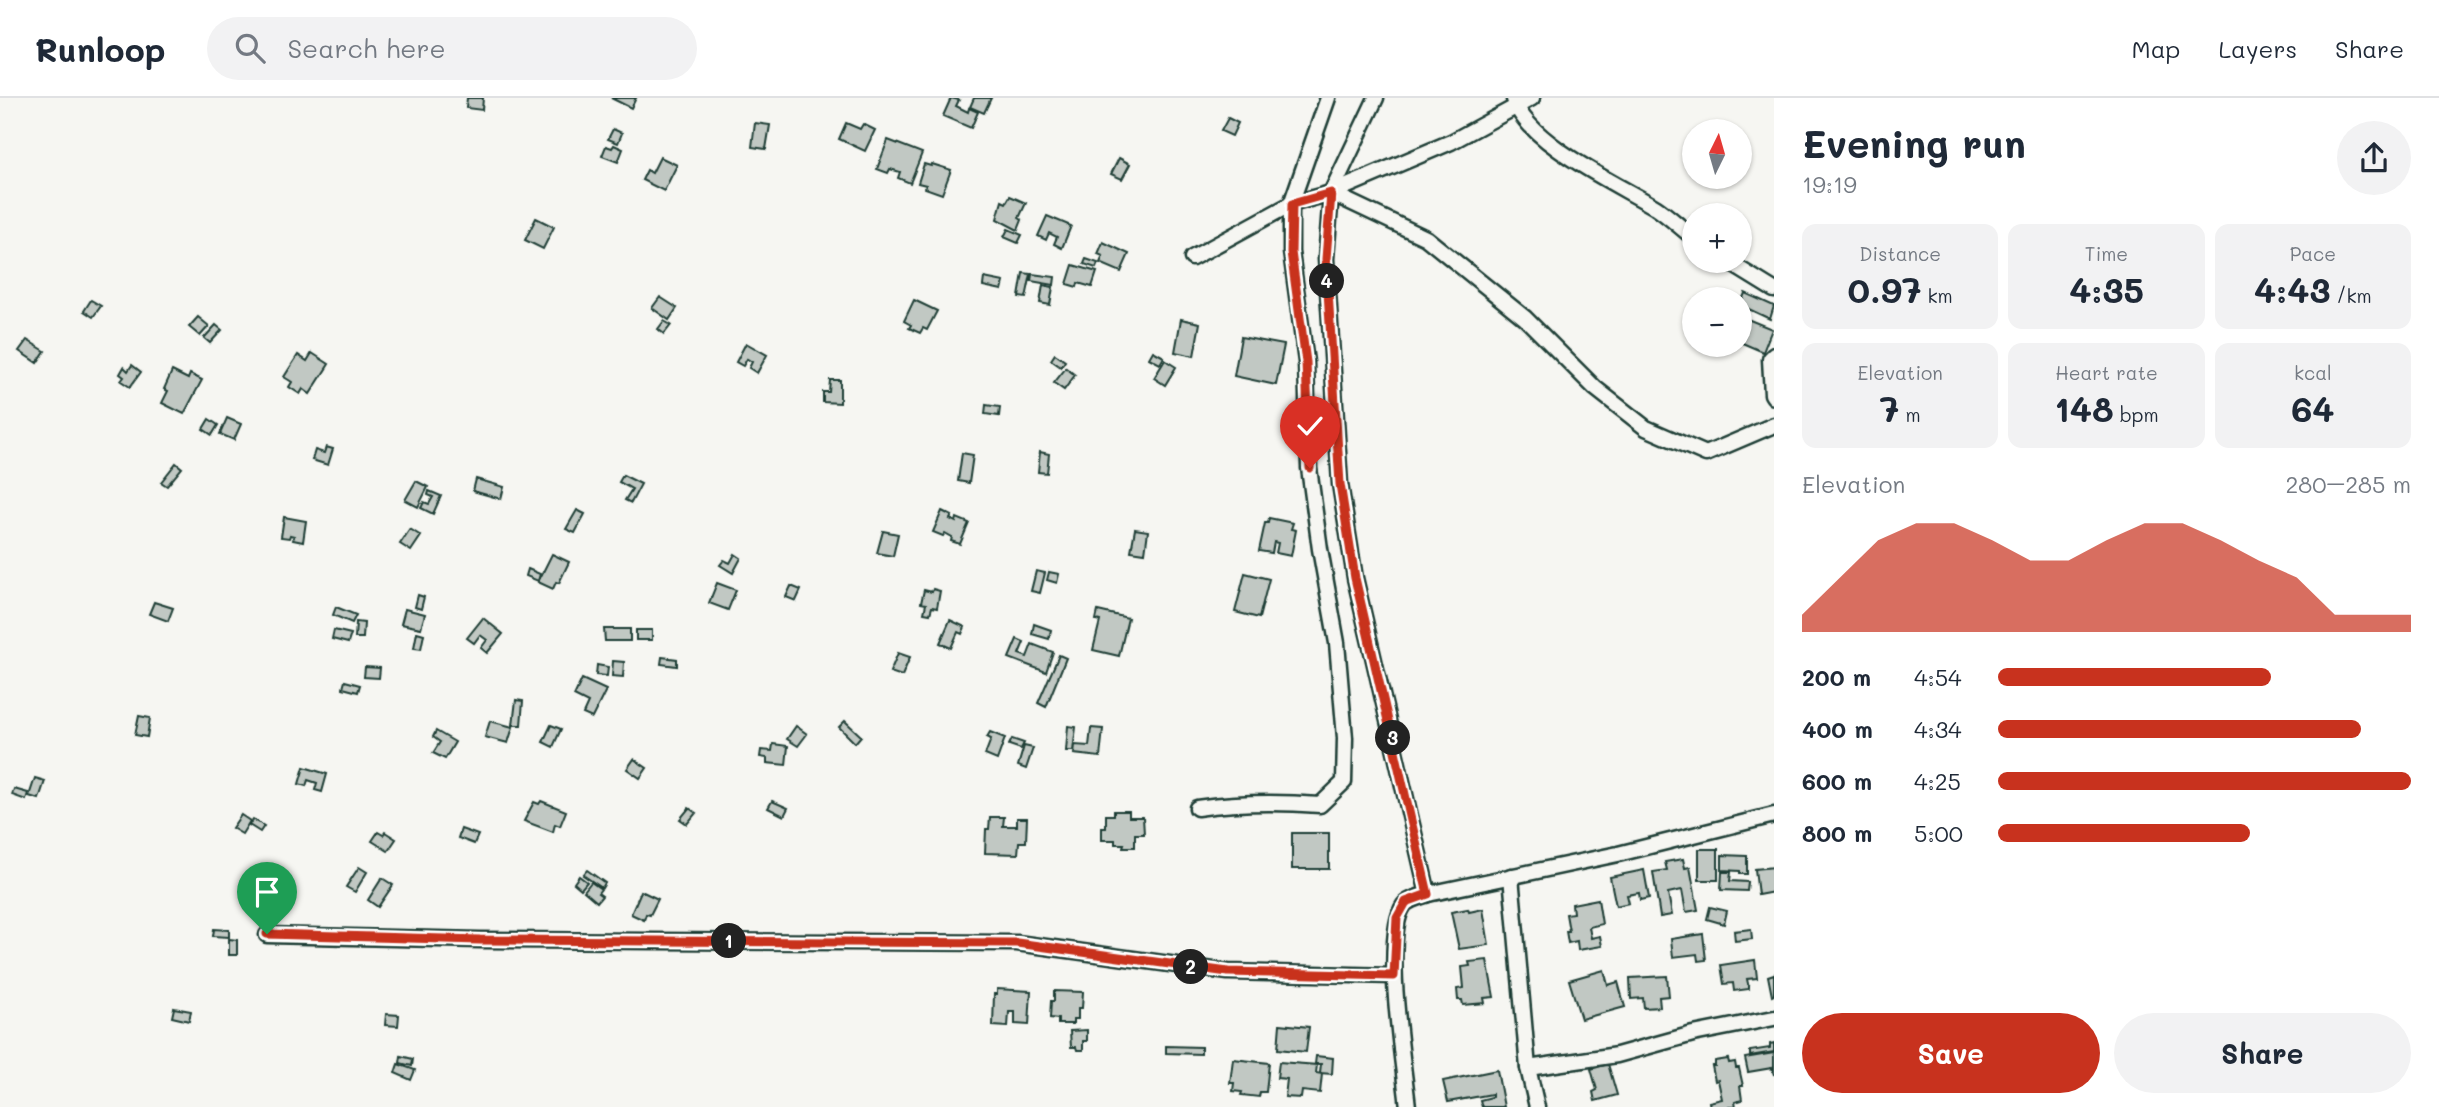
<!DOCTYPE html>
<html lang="en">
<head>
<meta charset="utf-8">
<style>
	:root { --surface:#fff; --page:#f2f2f3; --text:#1f2937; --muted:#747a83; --line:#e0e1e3; --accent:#c8321e }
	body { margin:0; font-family:Mali,sans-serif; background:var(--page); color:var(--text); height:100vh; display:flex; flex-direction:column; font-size:26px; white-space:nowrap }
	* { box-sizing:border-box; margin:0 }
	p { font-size:23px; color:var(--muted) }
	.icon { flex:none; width:38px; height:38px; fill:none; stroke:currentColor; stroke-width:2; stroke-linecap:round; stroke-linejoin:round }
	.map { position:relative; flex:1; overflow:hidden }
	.details { display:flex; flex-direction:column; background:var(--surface); width:665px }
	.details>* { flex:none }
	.needle { width:46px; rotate:5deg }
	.controls { position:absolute; left:1682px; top:21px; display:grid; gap:14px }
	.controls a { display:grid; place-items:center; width:70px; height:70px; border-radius:50%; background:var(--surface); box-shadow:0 2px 5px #0004; font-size:35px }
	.pin { position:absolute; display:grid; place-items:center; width:60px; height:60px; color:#fff; margin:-72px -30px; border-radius:50% 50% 50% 0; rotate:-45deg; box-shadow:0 0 7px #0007 }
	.pin .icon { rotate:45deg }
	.km { position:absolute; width:35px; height:35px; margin:-18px; border-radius:50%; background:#222; color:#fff; font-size:19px; line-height:35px; text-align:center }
	.round { display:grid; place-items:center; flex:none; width:74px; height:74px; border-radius:37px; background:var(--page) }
	.overview { display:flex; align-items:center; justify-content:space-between; height:119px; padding:0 28px }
	h1 { font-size:38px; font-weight:700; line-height:52px }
	.stats { display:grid; grid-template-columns:repeat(3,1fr); gap:10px; height:119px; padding:7px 28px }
	.stats div { display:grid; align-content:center; border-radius:14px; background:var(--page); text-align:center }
	.stats b { font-size:35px; font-weight:700 }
	.stats small { font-size:19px; font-weight:400 }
	.stats p { font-size:19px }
	.chart { height:196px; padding:14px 28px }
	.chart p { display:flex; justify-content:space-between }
	.chart svg { width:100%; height:126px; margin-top:7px; fill:var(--accent); opacity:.7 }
	.action { display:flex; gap:14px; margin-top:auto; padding:14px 28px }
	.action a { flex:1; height:80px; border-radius:42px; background:var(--accent); color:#fff; font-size:28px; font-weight:700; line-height:80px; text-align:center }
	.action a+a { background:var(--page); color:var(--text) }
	ul { padding:0 28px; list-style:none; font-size:23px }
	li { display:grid; grid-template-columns:112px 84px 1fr; align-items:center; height:52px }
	li i { height:18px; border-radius:9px; background:var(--accent) }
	header { display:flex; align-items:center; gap:42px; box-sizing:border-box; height:98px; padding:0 35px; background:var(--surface); border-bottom:2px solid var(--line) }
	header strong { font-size:33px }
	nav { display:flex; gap:38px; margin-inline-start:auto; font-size:24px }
	.search { width:490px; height:63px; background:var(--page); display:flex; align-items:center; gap:18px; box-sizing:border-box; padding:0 24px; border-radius:38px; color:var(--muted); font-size:26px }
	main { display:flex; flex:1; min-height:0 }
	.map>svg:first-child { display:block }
	.building { fill:#c1c8c3; stroke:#1f3d34; stroke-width:2 }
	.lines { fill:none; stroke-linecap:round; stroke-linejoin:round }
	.minor-casing { stroke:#1f3d34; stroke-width:19 }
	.minor { stroke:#f6f6f2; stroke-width:14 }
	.route-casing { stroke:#fff; stroke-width:14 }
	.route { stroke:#c8321e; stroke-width:9 }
</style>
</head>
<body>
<header>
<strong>Runloop</strong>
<div class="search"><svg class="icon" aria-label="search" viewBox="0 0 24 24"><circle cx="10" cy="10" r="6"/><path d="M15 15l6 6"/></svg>Search here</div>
<nav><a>Map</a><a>Layers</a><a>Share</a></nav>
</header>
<main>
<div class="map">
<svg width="1774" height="1009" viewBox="0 0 1774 1009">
	<rect width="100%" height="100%" fill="#f6f6f2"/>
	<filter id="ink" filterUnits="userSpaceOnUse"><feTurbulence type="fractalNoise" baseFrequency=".0143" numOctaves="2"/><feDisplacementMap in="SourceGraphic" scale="14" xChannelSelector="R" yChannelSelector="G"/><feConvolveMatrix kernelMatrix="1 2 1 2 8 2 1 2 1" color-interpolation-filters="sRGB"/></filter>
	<g filter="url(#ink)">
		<g class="building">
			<polygon points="467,0 483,0 482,12 466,10"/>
			<polygon points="611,0 636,0 631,10"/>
			<polygon points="951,0 959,2 956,8 968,14 969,10 978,14 971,30 943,18"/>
			<polygon points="974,0 991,0 984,15 970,9"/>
			<polygon points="1228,20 1238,25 1232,38 1221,33"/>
			<polygon points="755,25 770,27 766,51 752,49"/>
			<polygon points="846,25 860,31 863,26 875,32 865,53 839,41"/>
			<polygon points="613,31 622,35 618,45 608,41"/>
			<polygon points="888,42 922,55 910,85 898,80 900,74 890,71 888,75 877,71"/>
			<polygon points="614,47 623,51 618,64 602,58 606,48 612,50"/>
			<polygon points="660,59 677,67 664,93 642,82 647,72 652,75"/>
			<polygon points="1119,60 1130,66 1122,81 1111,76"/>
			<polygon points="924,66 931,68 932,66 951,72 942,96 925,90 926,87 918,85"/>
			<polygon points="1010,98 1026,105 1019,120 1022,122 1018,132 997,121 1002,103 1006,105"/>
			<polygon points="1047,118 1071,128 1062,150 1054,146 1057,139 1049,135 1046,142 1038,138"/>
			<polygon points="536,120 554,129 543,151 525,142"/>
			<polygon points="1008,131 1022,137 1018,145 1004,139"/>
			<polygon points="1103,144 1129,156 1121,174 1100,165 1103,158 1098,156"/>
			<polygon points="1086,161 1098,165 1096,170 1084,166"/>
			<polygon points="1073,167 1097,174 1092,189 1078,185 1077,189 1067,186"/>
			<polygon points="1023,175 1031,176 1026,200 1019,199"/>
			<polygon points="1032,176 1055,179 1054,187 1031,183"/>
			<polygon points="984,180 1004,184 1002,192 983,188"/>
			<polygon points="1043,187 1053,189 1050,207 1040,205"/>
			<polygon points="1745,195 1774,208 1770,221 1740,207"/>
			<polygon points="660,199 677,210 669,222 652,210"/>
			<polygon points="91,202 101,208 93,219 84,213"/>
			<polygon points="914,202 937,213 927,232 923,230 920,235 909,230 911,227 904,223"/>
			<polygon points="1740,218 1772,231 1763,254 1740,244"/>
			<polygon points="198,219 209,228 200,238 189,229"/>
			<polygon points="1181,221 1200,225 1194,258 1175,254"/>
			<polygon points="664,223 671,227 664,236 658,231"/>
			<polygon points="216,227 222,232 210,245 204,240"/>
			<polygon points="1241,239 1284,247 1276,287 1234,278"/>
			<polygon points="27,242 45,253 37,265 19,253"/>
			<polygon points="746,245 767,257 757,275 749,270 752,264 747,261 743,268 736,264"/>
			<polygon points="1153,253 1164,259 1160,266 1149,260"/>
			<polygon points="312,255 329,266 310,296 303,291 300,296 289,289 292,284 284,279 298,257 307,263"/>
			<polygon points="1055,256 1065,263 1061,269 1051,262"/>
			<polygon points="1165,262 1176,269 1165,287 1154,280"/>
			<polygon points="132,267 141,274 130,289 121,283 124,279 120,276 124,269 128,273"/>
			<polygon points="1066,270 1075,277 1064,292 1054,285"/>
			<polygon points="172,273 188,281 190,276 202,282 184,316 162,305 168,293 164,291"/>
			<polygon points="830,282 840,282 840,305 823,304 823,294 829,294"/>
			<polygon points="986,307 1000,309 999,318 985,316"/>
			<polygon points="227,320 241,326 234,342 220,336"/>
			<polygon points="209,321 218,327 212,337 203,331"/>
			<polygon points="326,349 333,351 328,367 312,362 315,352 324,355"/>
			<polygon points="1040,354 1049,356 1047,375 1038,374"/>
			<polygon points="962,355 973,357 969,385 958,383"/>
			<polygon points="176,365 182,370 167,388 161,384"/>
			<polygon points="623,377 641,386 631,405 625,402 632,391 619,384"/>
			<polygon points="476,381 504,389 501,401 473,393"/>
			<polygon points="416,383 428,389 418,409 405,402"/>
			<polygon points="429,393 441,398 433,416 421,410 424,404 429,406 433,399 428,397"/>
			<polygon points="577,412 585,416 575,435 566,431"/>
			<polygon points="942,413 952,418 950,421 956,424 957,420 969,425 960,446 951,443 952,439 945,435 943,438 933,434"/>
			<polygon points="284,419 306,423 303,444 293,442 294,438 290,437 289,440 281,439"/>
			<polygon points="1269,420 1293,425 1291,431 1296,432 1291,458 1276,455 1278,445 1274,444 1272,455 1259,453 1265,425 1268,425"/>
			<polygon points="410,431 421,438 411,453 400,446"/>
			<polygon points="1135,431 1148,433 1145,455 1131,453"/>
			<polygon points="883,433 898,436 893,458 877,455"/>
			<polygon points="552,456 569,464 559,485 556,484 553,491 538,484"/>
			<polygon points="735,456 741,460 733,475 720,467 724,462 730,465"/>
			<polygon points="528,471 540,476 538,483 526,478"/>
			<polygon points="1036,473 1045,475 1040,495 1031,493"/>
			<polygon points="1049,474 1059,476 1057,485 1047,482"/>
			<polygon points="1245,475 1269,481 1259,520 1235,514"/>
			<polygon points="717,485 736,492 728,512 709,505"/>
			<polygon points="791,488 801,492 796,503 786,499"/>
			<polygon points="933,491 940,493 937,510 932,509 930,516 924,515 926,506 921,505 924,492 932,494"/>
			<polygon points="418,497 424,499 421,511 415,509"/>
			<polygon points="154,504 173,510 168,523 149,516"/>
			<polygon points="336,509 356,517 352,525 333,517"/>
			<polygon points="405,511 425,516 421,530 401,526"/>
			<polygon points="1098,513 1128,520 1119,558 1093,552 1100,523 1096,522"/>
			<polygon points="483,520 503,536 487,555 481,550 487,542 480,537 474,545 467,540"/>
			<polygon points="950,522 965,529 962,536 958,534 951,550 940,545"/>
			<polygon points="356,524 364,525 363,540 355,540"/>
			<polygon points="1034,526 1051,532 1049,541 1032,536"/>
			<polygon points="604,531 630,531 630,543 605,543"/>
			<polygon points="334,532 351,536 348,545 332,541"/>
			<rect x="636" y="532" width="16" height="10"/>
			<polygon points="417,534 424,536 421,551 414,550"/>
			<polygon points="1017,541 1024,544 1019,556 1027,559 1032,546 1053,554 1046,574 1009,560"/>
			<polygon points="898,555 910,559 902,578 890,574"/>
			<polygon points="1059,557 1066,560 1046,609 1038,605"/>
			<polygon points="662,559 677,561 677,568 661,566"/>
			<polygon points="613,563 624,564 623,579 612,578"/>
			<polygon points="597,567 608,569 607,578 596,577"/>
			<polygon points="365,569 380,570 379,580 364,579"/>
			<polygon points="582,581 606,592 592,620 583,616 588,605 574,598"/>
			<polygon points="345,583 360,587 358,594 343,590"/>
			<polygon points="516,602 523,603 521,627 513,627"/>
			<polygon points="139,618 150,620 147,639 135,637"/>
			<polygon points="490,623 513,629 508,645 485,639"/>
			<polygon points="845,623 861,638 855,645 839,629"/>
			<polygon points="551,627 561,631 553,649 543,644"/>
			<polygon points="796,628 807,636 798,648 787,641"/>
			<polygon points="1068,628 1076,629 1073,653 1066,653"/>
			<polygon points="1091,630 1103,631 1100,659 1074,656 1075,647 1089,648"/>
			<polygon points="436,633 455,644 445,661 433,655 440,644 433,639"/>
			<polygon points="990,634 1005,640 997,662 985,657 991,641 987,639"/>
			<polygon points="1012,641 1024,645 1021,651 1009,647"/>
			<polygon points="773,646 788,648 786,667 767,665 767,660 760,659 761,652 772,653"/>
			<polygon points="1024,648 1033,650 1026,671 1018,668"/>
			<polygon points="634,661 647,670 640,680 627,671"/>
			<polygon points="304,669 327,676 322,694 315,692 317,685 308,682 306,688 299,686"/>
			<polygon points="35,680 45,683 39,701 29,698"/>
			<polygon points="14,691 28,695 26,702 12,697"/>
			<polygon points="541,703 566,713 560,728 555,726 553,734 524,723 534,704 539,706"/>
			<polygon points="772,703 788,710 784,718 768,710"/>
			<polygon points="689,710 696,715 687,726 680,721"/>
			<polygon points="1114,713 1129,713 1129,719 1143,719 1144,736 1135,736 1135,749 1123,749 1124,746 1115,746 1115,742 1102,742 1102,730 1106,730 1106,717 1114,717"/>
			<polygon points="241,717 250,723 242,736 232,730"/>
			<polygon points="990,719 1004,719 1003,728 1017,728 1017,720 1027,720 1026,744 1019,744 1018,756 985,755 986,731 989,731"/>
			<polygon points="253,721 264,728 260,734 249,727"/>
			<polygon points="461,731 478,737 474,746 458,740"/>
			<polygon points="378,734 383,737 385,734 396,741 388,753 372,743"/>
			<rect x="1292" y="735" width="37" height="36"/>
			<rect x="1699" y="751" width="19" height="31"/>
			<polygon points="1722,757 1747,758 1747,776 1740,776 1740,773 1722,772"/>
			<polygon points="1683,761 1685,770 1690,769 1698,812 1686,814 1682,792 1668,795 1672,817 1660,819 1653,774 1667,772 1665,764"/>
			<polygon points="359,769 367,774 355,794 346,789"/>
			<polygon points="1774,769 1774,794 1758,797 1755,771"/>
			<polygon points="587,772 605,785 602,790 583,777"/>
			<polygon points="1644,772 1649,800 1640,802 1639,795 1627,797 1629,805 1616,808 1610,779"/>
			<polygon points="1722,774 1731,774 1730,783 1748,784 1747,793 1721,792"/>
			<polygon points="579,778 587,784 581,791 574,785"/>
			<polygon points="382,780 393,787 378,809 368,802"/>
			<polygon points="591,784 601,791 598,795 602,798 597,804 584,793"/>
			<polygon points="641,793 658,801 650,817 646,816 644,822 631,816"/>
			<polygon points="1598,801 1602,826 1589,829 1591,840 1600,838 1602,848 1578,852 1577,843 1568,845 1566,833 1569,833 1566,816 1573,815 1572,806"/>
			<polygon points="1710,809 1727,813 1724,826 1707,821"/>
			<polygon points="1468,811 1469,814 1483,811 1489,847 1459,851 1451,814"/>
			<polygon points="214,831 229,832 229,839 213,838"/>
			<polygon points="1751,831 1752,841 1735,843 1734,833"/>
			<polygon points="1703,836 1706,862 1698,863 1697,856 1673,859 1671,841"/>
			<polygon points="229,841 237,842 237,857 229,857"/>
			<polygon points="1487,862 1494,899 1484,900 1485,905 1463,907 1462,902 1458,902 1457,891 1464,890 1462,869 1470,868 1469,864"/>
			<polygon points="1755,862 1757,880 1747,881 1749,891 1734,893 1733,885 1724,886 1721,867"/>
			<polygon points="1604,872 1608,887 1618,884 1625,909 1581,921 1569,882"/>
			<polygon points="1774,876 1774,897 1772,898 1768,878"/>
			<polygon points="1667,878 1669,898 1659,899 1660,909 1644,910 1643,900 1631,901 1630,880"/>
			<polygon points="997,891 1031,893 1029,927 1015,926 1015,914 1009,914 1008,929 993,928 994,896 997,896"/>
			<polygon points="1054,893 1083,894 1082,910 1078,910 1078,921 1073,921 1073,926 1058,926 1058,921 1050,920 1051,903 1054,903"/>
			<polygon points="174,910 191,913 189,923 172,919"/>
			<polygon points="386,916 399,917 398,928 385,927"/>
			<polygon points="1280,926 1309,929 1306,954 1278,951"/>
			<polygon points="1087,932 1087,943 1083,943 1083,952 1077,952 1076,949 1071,949 1070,933"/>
			<polygon points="1774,945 1774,954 1750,958 1750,953 1770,950 1770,946"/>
			<polygon points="1166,948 1201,949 1201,956 1166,955"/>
			<polygon points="1774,955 1774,977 1772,970 1748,974 1745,960"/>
			<polygon points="401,958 413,961 412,968 400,965"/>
			<polygon points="1316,958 1333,960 1332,976 1320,975 1321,966 1315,966"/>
			<polygon points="1233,961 1269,965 1266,994 1260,994 1259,999 1241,997 1242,994 1233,993 1234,985 1230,985"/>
			<polygon points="1728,961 1729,965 1735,964 1736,970 1739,970 1743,988 1740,988 1742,1002 1735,1004 1736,1009 1710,1009 1709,1004 1722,1001 1718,982 1715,983 1712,968 1715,968 1715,963"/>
			<polygon points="1279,964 1317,967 1316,975 1322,976 1320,995 1302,993 1301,1000 1285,999 1287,981 1277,980"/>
			<polygon points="398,966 415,972 411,982 395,975"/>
			<polygon points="1608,966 1617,997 1595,1003 1593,994 1597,992 1591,971"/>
			<polygon points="1497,972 1504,1009 1482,1009 1480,1002 1492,999 1492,996 1448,1004 1443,983"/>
		</g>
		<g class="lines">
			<g class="minor-casing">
				<g id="minor">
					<polyline points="1376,0 1331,95 1326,161 1330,225 1340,386 1355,480 1428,796"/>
					<path d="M 1514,1 C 1525,44 1619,87 1655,109 C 1669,118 1681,130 1694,140"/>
					<polyline points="1331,95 1426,140 1525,220 1595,290 1646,330 1706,356 1774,327"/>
					<polyline points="1192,160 1291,106 1331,95 1451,44 1532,0"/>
					<polyline points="1727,163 1774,192"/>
					<polyline points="1774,257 1770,261 1772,296 1774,299"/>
					<path d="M 1197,710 C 1238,704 1279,704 1320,707 L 1344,684 L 1345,640 L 1337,545 L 1320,451 L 1309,370 L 1306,264 L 1291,154 L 1291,106 L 1328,0"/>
					<polyline points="1511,778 1528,970 1537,1009"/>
					<polyline points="267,837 480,842 1017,845 1228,874 1394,878"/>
					<polyline points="1528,970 1617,957 1693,936 1774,920"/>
					<path d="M 1408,1009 C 1404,968 1382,838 1404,807 C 1409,801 1420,799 1428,796 L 1618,756 L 1774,717"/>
				</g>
			</g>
			<use href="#minor" class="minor"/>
		</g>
	</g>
	<g class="lines" filter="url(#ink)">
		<g class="route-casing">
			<polyline id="route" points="267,836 480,842 1017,845 1228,874 1394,878 1397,820 1406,804 1428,796 1355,480 1340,386 1326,161 1331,95 1292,106 1291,154 1306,264 1310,370"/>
		</g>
		<use href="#route" class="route"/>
	</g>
</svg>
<div class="controls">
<a><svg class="needle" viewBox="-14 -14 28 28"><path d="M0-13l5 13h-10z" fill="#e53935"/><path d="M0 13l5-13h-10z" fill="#747a83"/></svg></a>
<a>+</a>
<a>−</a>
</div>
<div class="pin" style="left:267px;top:836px;background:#1e9e55"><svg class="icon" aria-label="arrive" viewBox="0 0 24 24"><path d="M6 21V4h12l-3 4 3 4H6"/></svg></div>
<div class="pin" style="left:1310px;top:370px;background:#d93025"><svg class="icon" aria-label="check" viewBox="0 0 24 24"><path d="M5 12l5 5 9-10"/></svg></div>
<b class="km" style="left:729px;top:843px">1</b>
<b class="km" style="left:1191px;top:869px">2</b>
<b class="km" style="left:1393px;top:640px">3</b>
<b class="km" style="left:1327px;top:183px">4</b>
</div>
<section class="details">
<div class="overview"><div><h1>Evening run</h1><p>19:19</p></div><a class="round"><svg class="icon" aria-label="share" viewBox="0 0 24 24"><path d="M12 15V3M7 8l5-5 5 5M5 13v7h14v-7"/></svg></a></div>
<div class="stats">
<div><p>Distance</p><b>0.97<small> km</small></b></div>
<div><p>Time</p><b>4:35</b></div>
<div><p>Pace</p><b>4:43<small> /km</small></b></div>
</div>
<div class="stats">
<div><p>Elevation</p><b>7<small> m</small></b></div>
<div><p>Heart rate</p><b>148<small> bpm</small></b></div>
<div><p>kcal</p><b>64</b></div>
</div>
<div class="chart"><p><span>Elevation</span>280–285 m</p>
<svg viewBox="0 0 160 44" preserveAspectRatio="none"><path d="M0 44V38L10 25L20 12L30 6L40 6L50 12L60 19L70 19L80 12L90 6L100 6L110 12L120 19L130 25L140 38L150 38L160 38V44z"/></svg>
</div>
<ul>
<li><b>200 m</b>4:54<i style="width:66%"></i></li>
<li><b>400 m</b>4:34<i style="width:88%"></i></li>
<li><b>600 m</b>4:25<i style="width:100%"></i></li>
<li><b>800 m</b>5:00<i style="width:61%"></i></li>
</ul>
<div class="action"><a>Save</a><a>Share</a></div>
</section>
</main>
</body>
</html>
